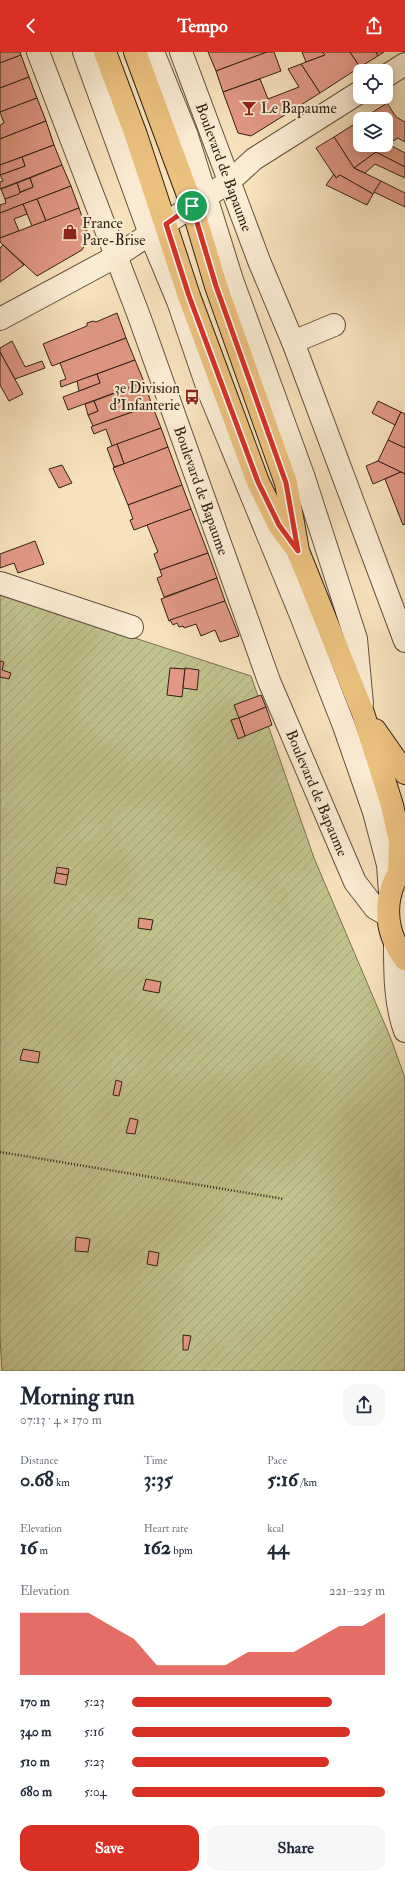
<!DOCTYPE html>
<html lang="en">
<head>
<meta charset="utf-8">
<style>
	:root { --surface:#fff; --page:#f6f6f7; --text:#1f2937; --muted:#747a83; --accent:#d93025 }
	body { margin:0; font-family:"IM FELL Double Pica",serif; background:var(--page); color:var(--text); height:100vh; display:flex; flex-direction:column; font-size:15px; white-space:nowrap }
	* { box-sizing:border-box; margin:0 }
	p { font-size:13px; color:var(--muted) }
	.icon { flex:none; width:22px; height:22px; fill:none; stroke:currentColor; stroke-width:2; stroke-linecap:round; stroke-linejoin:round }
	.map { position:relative; height:1319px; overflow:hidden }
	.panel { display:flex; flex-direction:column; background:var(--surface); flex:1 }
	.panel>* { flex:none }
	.tools { position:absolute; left:353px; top:12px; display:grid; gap:8px }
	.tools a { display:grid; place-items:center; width:40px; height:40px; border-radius:8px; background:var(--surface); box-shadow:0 2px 10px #0003; font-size:20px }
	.pin { position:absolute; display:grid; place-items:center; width:34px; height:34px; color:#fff; margin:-17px; border:2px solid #fff; border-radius:50%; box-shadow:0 1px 4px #0007 }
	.round { display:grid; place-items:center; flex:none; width:42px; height:42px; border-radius:12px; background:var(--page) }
	.head { display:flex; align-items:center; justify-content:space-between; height:68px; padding:0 20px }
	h1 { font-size:22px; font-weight:700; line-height:30px }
	.figures { display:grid; grid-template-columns:repeat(3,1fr); gap:6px; height:68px; padding:4px 20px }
	.figures div { display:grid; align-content:center }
	.figures b { font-size:20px; font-weight:700 }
	.figures small { font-size:11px; font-weight:400 }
	.figures p { font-size:11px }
	.chart { height:112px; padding:8px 20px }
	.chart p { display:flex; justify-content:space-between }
	.chart svg { width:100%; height:72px; margin-top:4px; fill:var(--accent); opacity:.7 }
	.button { display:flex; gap:8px; margin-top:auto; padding:8px 20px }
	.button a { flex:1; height:46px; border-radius:12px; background:var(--accent); color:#fff; font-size:16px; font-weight:700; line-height:46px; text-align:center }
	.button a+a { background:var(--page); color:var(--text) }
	ul { padding:0 20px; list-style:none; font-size:13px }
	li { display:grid; grid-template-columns:64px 48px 1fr; align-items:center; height:30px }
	li i { height:10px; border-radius:5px; background:var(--accent) }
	header { display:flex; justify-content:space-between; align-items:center; height:52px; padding:0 20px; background:var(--accent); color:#fff; font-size:18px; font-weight:700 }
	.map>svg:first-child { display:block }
	.garden { fill:url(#garden-furrows); stroke:#7a7151 }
	.building { fill:#e29884; stroke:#322015 }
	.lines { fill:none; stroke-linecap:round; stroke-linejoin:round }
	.minor-casing { stroke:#63503e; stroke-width:24 }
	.major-casing { stroke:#322015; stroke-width:24 }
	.path { stroke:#322015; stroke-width:2.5; stroke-dasharray:1 2; stroke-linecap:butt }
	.minor { stroke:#faecd3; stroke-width:22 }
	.major { stroke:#ecc17e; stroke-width:22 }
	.route-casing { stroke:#fff; stroke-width:8 }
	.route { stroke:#d93025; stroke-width:5 }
	.labels { text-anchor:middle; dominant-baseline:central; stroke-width:4; stroke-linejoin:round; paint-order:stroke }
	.poi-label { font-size:15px; fill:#322015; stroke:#faecd3; text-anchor:start }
	.street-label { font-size:15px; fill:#322015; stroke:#faecd3 }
</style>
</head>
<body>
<header><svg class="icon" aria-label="back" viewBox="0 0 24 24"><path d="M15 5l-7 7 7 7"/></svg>Tempo<svg class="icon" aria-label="share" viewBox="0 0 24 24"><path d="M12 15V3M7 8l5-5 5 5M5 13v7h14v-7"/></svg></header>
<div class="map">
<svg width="405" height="1319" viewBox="0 0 405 1319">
	<defs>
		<pattern id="garden-furrows" width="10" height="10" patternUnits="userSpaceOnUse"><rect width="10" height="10" fill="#c1c28d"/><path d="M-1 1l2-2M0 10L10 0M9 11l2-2" fill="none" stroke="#a6a679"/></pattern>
	</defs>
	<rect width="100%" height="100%" fill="#f7e2bb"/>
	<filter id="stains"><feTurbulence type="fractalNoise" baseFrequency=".005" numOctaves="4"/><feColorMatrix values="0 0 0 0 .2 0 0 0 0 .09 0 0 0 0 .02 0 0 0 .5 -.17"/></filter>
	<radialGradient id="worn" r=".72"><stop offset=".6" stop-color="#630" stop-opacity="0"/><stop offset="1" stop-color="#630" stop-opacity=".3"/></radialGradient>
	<polygon class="garden" points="0,542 251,624 314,806 391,987 405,1026 405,1319 2,1319 0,1285"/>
	<g class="building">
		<polygon points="0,0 20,0 21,3 0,11"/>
		<polygon points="208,0 267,0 216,19"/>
		<polygon points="267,0 274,0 281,19 223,40 216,19"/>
		<polygon points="302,0 322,0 325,3 306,10"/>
		<polygon points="322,0 350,0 360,15 320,41 301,12 325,3"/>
		<polygon points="350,0 376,0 378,4 360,15"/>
		<polygon points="376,0 384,0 378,4"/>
		<polygon points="21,3 29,25 0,36 0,11"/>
		<polygon points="301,12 320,41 251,84 238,81 223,40 260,27 268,47 299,35 288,17"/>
		<polygon points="29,25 37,46 0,60 0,36"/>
		<polygon points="37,46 46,69 0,87 0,73 4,71 0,60"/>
		<polygon points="387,51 396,65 405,70 405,90 398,86 388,92 405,101 405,115 367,96 365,93 386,93 386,67 362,67"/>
		<polygon points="360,68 360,85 353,73"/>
		<polygon points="46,69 54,93 0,113 0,87"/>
		<polygon points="353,73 360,85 360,93 365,93 376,100 354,116 334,85"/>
		<polygon points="334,85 354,116 381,129 373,142 340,123 336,126 316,96"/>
		<polygon points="54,93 62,113 0,137 0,130 3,129 0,123 25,114 22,105"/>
		<polygon points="376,100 405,115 405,126 375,112 365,121 354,116"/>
		<polygon points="22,105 25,114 0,123 0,113"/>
		<polygon points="62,113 71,134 0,161 0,153 6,151 5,147 33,135 30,126"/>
		<polygon points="334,122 336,126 340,123 373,142 367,153 326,133"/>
		<polygon points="30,126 33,135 20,140 17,131"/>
		<polygon points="381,129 405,141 405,155 374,140"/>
		<polygon points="17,131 20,140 19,142 5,147 1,137"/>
		<polygon points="71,134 79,156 46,169 37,147"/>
		<polygon points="37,147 46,169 32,174 23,152"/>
		<polygon points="23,152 27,162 14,167 19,179 0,186 0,161"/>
		<polygon points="79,156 89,185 82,198 37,224 0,190 0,186"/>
		<polygon points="3,193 24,213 0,230 0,196"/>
		<polygon points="117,261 126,286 52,314 43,292 87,274 87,271 93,269 96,270"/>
		<polygon points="126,286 135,308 61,335 60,329 66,327 60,311"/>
		<polygon points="12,289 25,315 42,309 45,316 15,327 0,300 0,296"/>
		<polygon points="0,300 23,342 9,349 0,333"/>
		<polygon points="135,308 144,330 68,358 63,345 100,331 97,322"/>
		<polygon points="97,322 100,331 79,339 77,329"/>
		<polygon points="144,330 152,353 93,374 88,363 98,359 94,349"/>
		<polygon points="94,349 98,359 88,363 85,352"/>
		<polygon points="378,349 401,360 395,373 372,361"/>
		<polygon points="152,353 161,376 112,394 106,377 94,382 91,375 93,374"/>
		<polygon points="401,360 405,362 405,396 388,388"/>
		<polygon points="161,376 168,395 124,412 117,392"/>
		<polygon points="388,388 405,396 405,422 378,409"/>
		<polygon points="117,392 124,412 114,415 107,396"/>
		<polygon points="168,395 182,433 128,453 113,416"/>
		<polygon points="378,409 401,420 373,432 366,414"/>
		<polygon points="62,413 72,431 59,436 49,417"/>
		<polygon points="401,420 405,422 405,472 403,473 385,427"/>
		<polygon points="182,433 191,457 134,478 130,468 133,467 128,453"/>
		<polygon points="191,457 208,501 160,518 154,502 158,500 147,473"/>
		<polygon points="35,489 44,512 18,521 14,511 0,516 0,502"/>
		<polygon points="208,501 217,526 164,545 157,526 162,524 160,518"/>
		<polygon points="217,526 225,549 169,569 161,547"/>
		<polygon points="225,549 239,584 220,590 215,578 201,584 196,572 184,576 183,574 179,575 177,571 173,573 170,568"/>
		<polygon points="0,609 4,610 2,618 11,621 9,627 0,625"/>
		<polygon points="170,616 185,617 182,645 167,643"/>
		<polygon points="185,616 199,618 197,638 183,636"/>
		<polygon points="261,643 266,655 239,666 234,653"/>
		<polygon points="266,655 272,673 245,684 239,666"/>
		<polygon points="239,666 245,684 238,687 231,668"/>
		<polygon points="57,815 69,817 68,823 56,821"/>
		<polygon points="56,821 68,823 66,833 54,831"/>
		<polygon points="139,866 153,868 151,878 138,876"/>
		<polygon points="146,927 161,930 159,941 143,938"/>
		<polygon points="23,997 40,1000 38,1011 20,1008"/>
		<polygon points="116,1028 122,1030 119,1044 113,1043"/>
		<polygon points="130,1066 138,1068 135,1082 126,1081"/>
		<polygon points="76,1185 90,1187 88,1200 75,1199"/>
		<polygon points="149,1199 159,1201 157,1214 147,1212"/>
		<polygon points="183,1283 191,1284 188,1298 183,1298"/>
	</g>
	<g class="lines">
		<g class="minor-casing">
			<g id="minor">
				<path id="s1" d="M 38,0 L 139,264 L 269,629 L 355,830 L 375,856 L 387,863"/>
				<polyline points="84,0 150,182 178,249 209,340 300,561 344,674 374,760 388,813 390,841"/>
				<polyline points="153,0 187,84 232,228 303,423 356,587 362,652"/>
				<path id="s2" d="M 181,0 L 259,209 L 293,290 L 405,589"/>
				<polyline points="386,24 405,12"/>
				<polyline points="0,267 115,205 230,129 254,107 360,40"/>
				<polyline points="293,290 334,273"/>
				<polyline points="0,531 132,575"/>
				<path d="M 395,892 C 395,921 395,952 405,979"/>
			</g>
		</g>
		<g class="major-casing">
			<g id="major">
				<polyline points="105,0 136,83 189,244 258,430 279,473 295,495"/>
				<polyline points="135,0 192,154 216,234 286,431 298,499 363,661 392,753 400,789 399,820"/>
				<polyline points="375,678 405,721"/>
				<path d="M 405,813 C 382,841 383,878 405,907"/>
			</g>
		</g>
		<polyline class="path" points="0,1100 284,1147"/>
		<use href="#minor" class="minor"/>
		<use href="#major" class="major"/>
	</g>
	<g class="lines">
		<g class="route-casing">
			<polygon id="route" points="192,154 216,234 286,431 298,499 279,473 258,430 189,244 166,172"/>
		</g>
		<use href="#route" class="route"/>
	</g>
	<defs>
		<g id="bar-bare" transform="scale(1.2)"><path d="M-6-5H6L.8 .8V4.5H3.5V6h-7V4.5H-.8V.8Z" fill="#8f2418" stroke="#faecd3" stroke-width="2.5" paint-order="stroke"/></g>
		<g id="shop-bare" transform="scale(1.2)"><path d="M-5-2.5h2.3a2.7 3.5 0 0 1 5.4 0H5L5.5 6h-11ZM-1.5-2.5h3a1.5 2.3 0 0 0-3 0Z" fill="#8f2418" stroke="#faecd3" stroke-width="2.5" paint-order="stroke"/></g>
		<g id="bus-bare" transform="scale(1.2)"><path d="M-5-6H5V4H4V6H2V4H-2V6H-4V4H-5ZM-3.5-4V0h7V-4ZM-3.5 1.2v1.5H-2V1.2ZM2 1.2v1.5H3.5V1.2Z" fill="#8f2418" stroke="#faecd3" stroke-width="2.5" paint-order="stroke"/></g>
	</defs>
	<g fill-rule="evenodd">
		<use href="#bar-bare" x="249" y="56"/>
		<use href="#shop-bare" x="70" y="180"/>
		<use href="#bus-bare" x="192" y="345"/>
	</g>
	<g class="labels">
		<g class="poi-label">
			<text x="261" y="56">Le Bapaume</text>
			<text x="82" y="171">France<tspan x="82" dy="17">Pare-Brise</tspan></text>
			<text x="180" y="336" text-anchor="end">3e Division<tspan x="180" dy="17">d'Infanterie</tspan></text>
		</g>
		<g class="street-label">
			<text stroke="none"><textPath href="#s2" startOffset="123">Boulevard de Bapaume</textPath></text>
			<text stroke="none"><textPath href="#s1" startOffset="468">Boulevard de Bapaume</textPath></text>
			<text stroke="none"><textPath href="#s1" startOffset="792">Boulevard de Bapaume</textPath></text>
		</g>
	</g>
	<rect width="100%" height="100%" filter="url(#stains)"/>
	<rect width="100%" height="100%" fill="url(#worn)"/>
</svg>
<div class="tools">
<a><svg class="icon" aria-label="locate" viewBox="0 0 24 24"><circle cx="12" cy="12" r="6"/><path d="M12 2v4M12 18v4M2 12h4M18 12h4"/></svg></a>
<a><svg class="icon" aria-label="layers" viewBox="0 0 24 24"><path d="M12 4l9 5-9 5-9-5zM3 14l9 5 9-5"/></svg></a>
</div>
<div class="pin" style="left:192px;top:154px;background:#1e9e55"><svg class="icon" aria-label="arrive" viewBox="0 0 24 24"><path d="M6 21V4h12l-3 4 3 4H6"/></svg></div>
</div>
<section class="panel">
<div class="head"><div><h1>Morning run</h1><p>07:13 · 4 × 170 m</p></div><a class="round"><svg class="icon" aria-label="share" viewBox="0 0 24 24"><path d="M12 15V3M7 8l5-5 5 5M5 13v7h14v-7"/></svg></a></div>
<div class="figures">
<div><p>Distance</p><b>0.68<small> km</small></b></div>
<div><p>Time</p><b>3:35</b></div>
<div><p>Pace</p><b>5:16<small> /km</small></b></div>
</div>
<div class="figures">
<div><p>Elevation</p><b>16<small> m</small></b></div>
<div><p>Heart rate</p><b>162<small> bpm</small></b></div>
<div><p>kcal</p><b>44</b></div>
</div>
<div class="chart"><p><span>Elevation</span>221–225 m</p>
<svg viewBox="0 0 160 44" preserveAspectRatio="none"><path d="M0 44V6L10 6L20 6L30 6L40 14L50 22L60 38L70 38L80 38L90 38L100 30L110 30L120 30L130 22L140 14L150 14L160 6V44z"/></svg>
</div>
<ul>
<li><b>170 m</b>5:23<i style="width:79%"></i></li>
<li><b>340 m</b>5:16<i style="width:86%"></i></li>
<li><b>510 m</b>5:23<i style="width:78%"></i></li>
<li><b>680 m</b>5:04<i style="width:100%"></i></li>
</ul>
<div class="button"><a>Save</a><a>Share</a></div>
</section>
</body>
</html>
